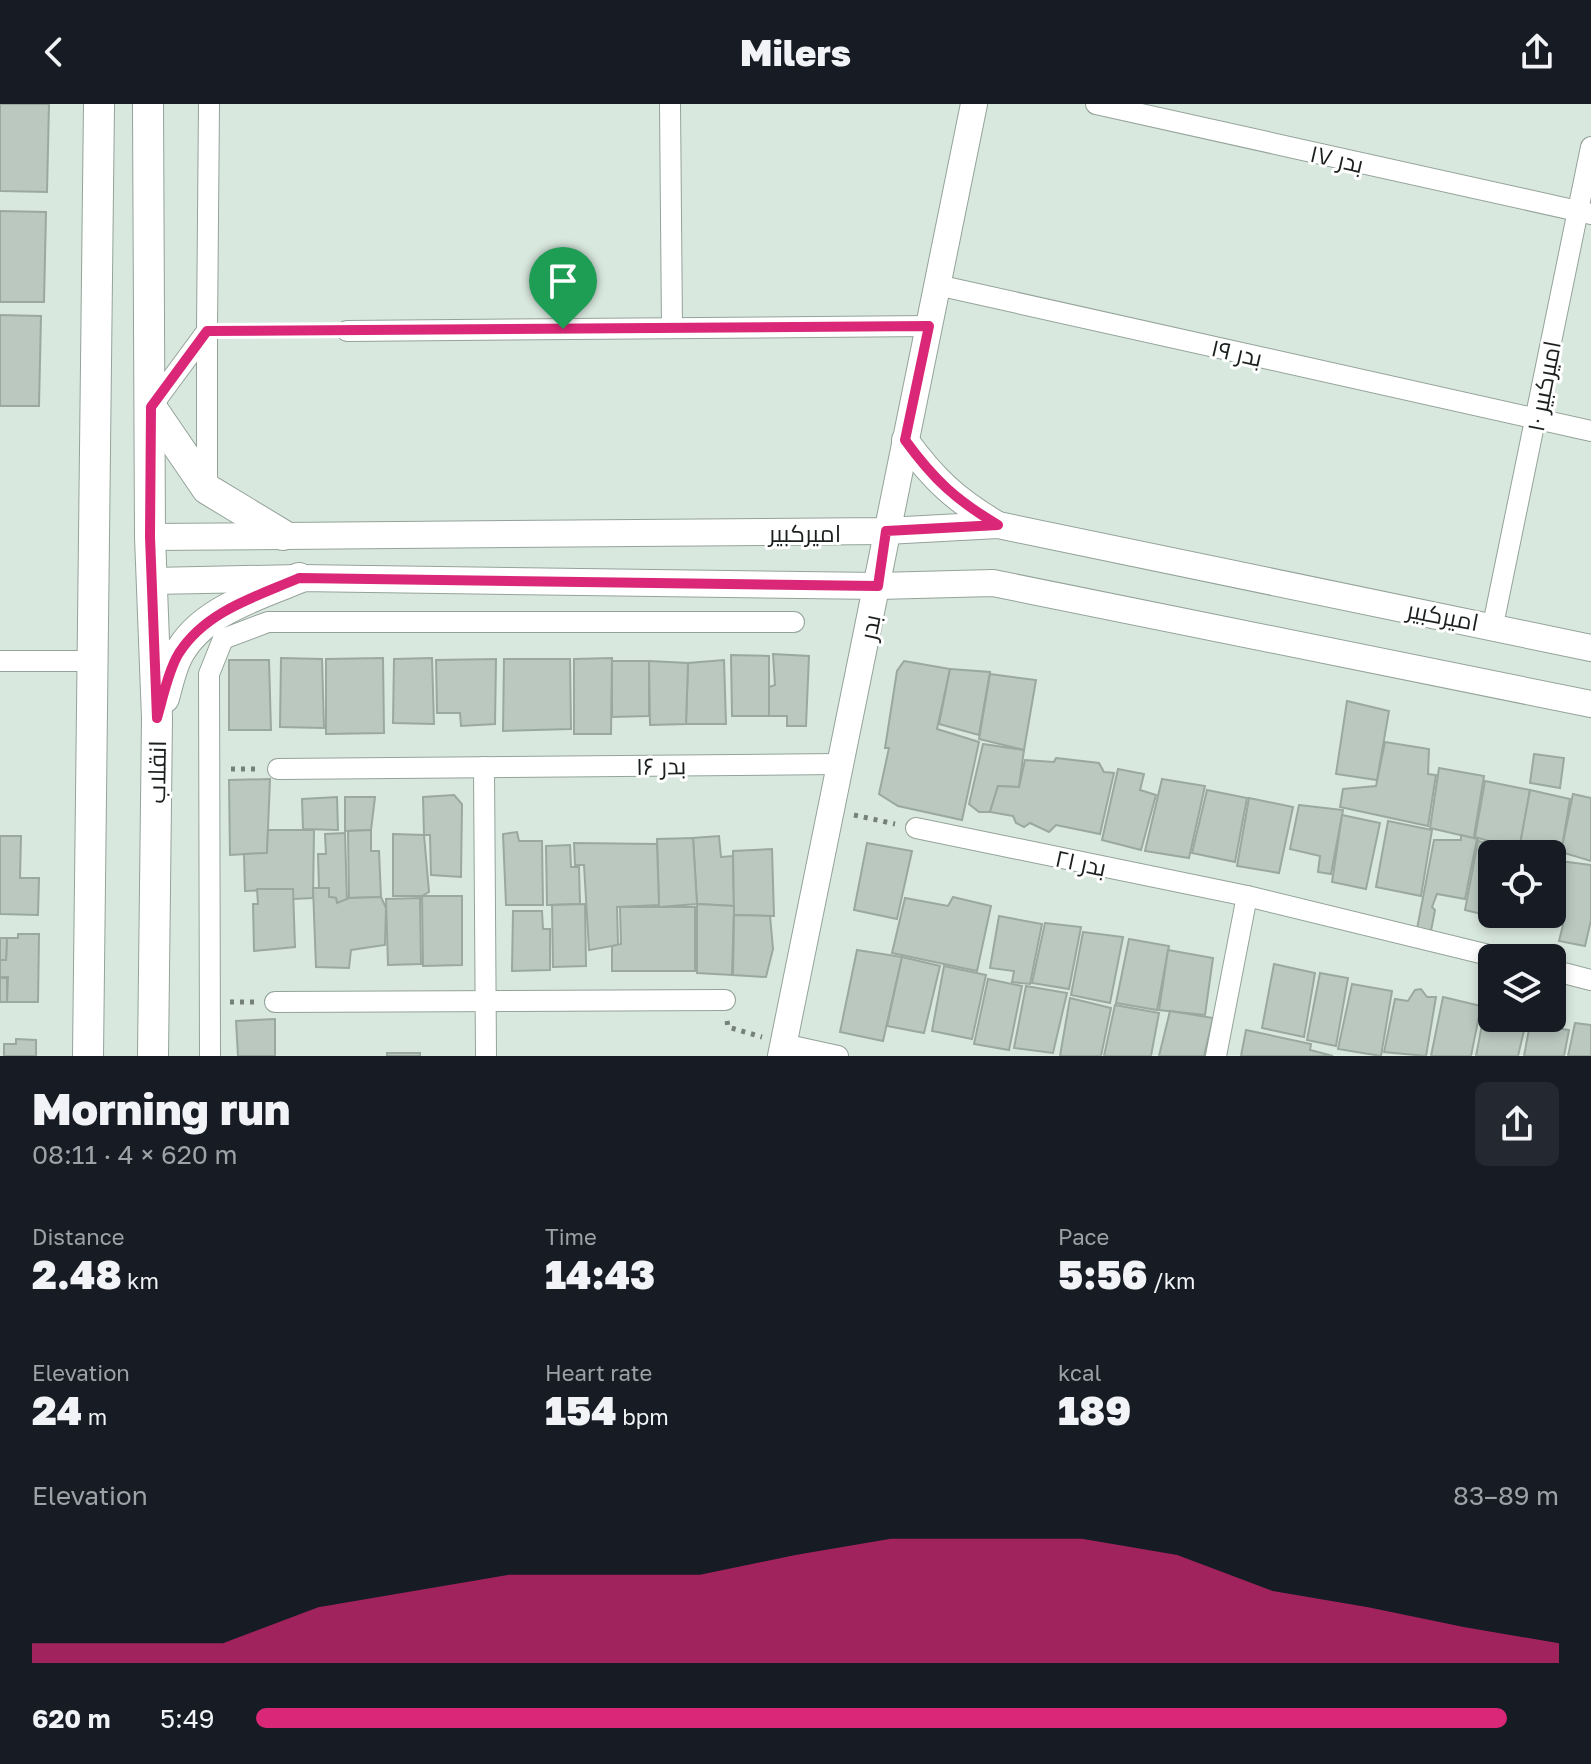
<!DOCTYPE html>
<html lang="en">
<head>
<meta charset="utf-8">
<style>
	:root { --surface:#171b24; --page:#242831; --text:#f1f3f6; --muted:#9ea1a6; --accent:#db2777 }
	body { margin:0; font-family:"Golos Text",Cairo,sans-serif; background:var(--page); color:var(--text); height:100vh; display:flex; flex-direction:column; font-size:30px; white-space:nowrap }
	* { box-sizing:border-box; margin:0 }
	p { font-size:26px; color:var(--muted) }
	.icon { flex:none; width:44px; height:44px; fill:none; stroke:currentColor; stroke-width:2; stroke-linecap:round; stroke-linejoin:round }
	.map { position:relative; height:952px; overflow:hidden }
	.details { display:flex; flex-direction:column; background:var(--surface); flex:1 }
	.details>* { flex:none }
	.fabs { position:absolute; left:1478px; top:736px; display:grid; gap:16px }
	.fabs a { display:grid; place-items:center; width:88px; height:88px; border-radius:12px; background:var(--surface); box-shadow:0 4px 12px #0003; font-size:40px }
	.pin { position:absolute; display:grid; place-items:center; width:68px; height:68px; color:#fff; margin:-82px -34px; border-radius:50% 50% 50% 0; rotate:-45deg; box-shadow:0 0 8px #0007 }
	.pin .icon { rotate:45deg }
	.round { display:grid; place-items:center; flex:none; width:84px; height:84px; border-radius:12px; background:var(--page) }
	.headline { display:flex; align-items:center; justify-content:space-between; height:136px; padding:0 32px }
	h1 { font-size:44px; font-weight:800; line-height:60px }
	.metrics { display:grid; grid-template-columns:repeat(3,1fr); gap:12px; height:136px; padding:8px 32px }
	.metrics div { display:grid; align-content:center }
	.metrics b { font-size:40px; font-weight:800 }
	.metrics small { font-size:22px; font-weight:400 }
	.metrics p { font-size:22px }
	.chart { height:224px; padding:16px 32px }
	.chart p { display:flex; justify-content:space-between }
	.chart svg { width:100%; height:144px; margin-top:8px; fill:var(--accent); opacity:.7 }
	ul { padding:0 32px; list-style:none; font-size:26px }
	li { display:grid; grid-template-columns:128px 96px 1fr; align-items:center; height:60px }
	li i { height:20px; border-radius:10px; background:var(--accent) }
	header { display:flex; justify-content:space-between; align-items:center; height:104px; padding:0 32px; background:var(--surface); font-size:36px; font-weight:800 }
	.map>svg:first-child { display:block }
	.building { fill:#bac8c0; stroke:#9aa8a0; stroke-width:2 }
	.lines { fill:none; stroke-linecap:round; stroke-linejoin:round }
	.minor-casing { stroke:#94a39a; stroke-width:22 }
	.tertiary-casing { stroke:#94a39a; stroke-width:28 }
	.secondary-casing { stroke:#94a39a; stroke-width:32 }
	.path { stroke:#76807a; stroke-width:5; stroke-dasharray:4 6; stroke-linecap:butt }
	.minor { stroke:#fff; stroke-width:20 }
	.tertiary { stroke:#fff; stroke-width:26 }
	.secondary { stroke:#fff; stroke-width:30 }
	.route-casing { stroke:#fff; stroke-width:16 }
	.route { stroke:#db2777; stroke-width:10 }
	.labels { text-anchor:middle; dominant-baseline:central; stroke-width:6; stroke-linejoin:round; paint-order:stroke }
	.street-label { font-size:24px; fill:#1b201d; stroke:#fff }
</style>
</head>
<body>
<header><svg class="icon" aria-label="back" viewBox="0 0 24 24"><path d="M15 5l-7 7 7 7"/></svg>Milers<svg class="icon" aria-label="share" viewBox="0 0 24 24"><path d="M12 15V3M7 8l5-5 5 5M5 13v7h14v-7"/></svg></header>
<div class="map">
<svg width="1591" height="952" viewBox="0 0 1591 952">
	<rect width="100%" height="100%" fill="#d9e8df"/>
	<g class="building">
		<polygon points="0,0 49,0 47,88 0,87"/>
		<polygon points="0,107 46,108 44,198 0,198"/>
		<polygon points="0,211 41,212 39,302 0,302"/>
		<polygon points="773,550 809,552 806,622 787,622 787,612 769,612 769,583 775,581"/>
		<polygon points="731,551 769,552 769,612 732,612"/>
		<polygon points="281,554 322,555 324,624 280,623"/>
		<polygon points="383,554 384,629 326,630 326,555"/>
		<polygon points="432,554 434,620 393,619 394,555"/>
		<polygon points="612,554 611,630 574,630 574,555"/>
		<polygon points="496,555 495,620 461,622 460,609 437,609 436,556"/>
		<polygon points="504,555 570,555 571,625 503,627"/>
		<polygon points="229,556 269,556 271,626 229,626"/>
		<polygon points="724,556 726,620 686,620 688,559"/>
		<polygon points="612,557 649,557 649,612 612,613"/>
		<polygon points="649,557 688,559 686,620 650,621"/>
		<polygon points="904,557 950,565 937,625 979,638 962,716 898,702 879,690 889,644 885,644 897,567"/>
		<polygon points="950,565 990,568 979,631 939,620"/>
		<polygon points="990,570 1036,576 1024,646 979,635"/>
		<polygon points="1347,597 1389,607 1377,676 1336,670"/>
		<polygon points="1385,638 1429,645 1428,670 1436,671 1428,722 1340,703 1343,685 1376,682"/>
		<polygon points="983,640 1024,646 1019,683 998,682 990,708 979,708 969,700"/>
		<polygon points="1534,650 1564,654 1560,684 1530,679"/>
		<polygon points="1056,654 1099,659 1104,668 1114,669 1100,730 1056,721 1049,728 1030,719 1024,723 1016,719 1013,712 990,708 998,682 1019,683 1025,656 1054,658"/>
		<polygon points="1439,664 1484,672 1474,732 1477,735 1430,724"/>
		<polygon points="1118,665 1144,670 1140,686 1156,691 1141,746 1102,736"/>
		<polygon points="270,675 267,749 230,751 229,676"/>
		<polygon points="1162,675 1205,682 1189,754 1145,747"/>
		<polygon points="1485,677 1530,686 1519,746 1475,733"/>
		<polygon points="1207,686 1247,694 1235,758 1192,749"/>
		<polygon points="1530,686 1570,695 1560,755 1552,750 1519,746"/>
		<polygon points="1573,690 1591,694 1591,757 1561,748"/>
		<polygon points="454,691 462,700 461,773 431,771 430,731 424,731 423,693"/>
		<polygon points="337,693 338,726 303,725 302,695"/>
		<polygon points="345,693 375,693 371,726 345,727"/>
		<polygon points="1249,694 1293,703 1279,769 1237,762"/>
		<polygon points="1299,701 1343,706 1331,770 1318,768 1320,752 1290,745"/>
		<polygon points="1342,711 1380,719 1366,785 1332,778"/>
		<polygon points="1388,717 1432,726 1421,792 1376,783"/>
		<polygon points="268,726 314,726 313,794 293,795 293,785 245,787 244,750 267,749"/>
		<polygon points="371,726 371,747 379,747 381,793 349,794 348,727"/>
		<polygon points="517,728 519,737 542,737 543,801 506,801 503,730"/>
		<polygon points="345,729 347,797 337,799 336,794 329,793 329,784 319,784 318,750 326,750 325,730"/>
		<polygon points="393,730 424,731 429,788 422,792 393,792"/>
		<polygon points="1461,731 1477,735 1465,795 1437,790 1432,803 1435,806 1431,827 1417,825 1434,736 1461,736"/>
		<polygon points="0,732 21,732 20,774 39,774 38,811 0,810"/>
		<polygon points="719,732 721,753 733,752 734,802 697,800 693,734"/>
		<polygon points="693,734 697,800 659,803 657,735"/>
		<polygon points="1478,737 1517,746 1516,750 1492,750 1492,810 1503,810 1502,815 1465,806"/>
		<polygon points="574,739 657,740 659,801 617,803 618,841 589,846 584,761 575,761"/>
		<polygon points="867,739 912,747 897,815 854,806"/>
		<polygon points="570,741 571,763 579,763 580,800 547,801 546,742"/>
		<polygon points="772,745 774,812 734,811 733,747"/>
		<polygon points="1552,755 1558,757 1552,788"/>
		<polygon points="1560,757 1591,761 1591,816 1585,842 1559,837 1563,821 1551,818"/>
		<polygon points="313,784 329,784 329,793 336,794 337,799 349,794 381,793 386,804 385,841 351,846 349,864 316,863"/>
		<polygon points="257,785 293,785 295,843 254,847 253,800 258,800"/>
		<polygon points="422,792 462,792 462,861 423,862"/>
		<polygon points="953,793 991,802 977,867 892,849 905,794 948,802"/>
		<polygon points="420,794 421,860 388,861 386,795"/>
		<polygon points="585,800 586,862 553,863 552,801"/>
		<polygon points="697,800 734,802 732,871 697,869"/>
		<polygon points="620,803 695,803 695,867 612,867 612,842 621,840"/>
		<polygon points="513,807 542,807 543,825 550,825 550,866 512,867"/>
		<polygon points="1505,810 1548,810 1546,820 1505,814"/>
		<polygon points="734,811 770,812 773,845 766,873 733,871"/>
		<polygon points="999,812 1042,820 1030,880 1012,878 1014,867 990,864"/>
		<polygon points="1045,819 1081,823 1069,885 1032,879"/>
		<polygon points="1083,828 1123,833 1110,899 1071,891"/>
		<polygon points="18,830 39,830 38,898 7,898 8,873 0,873 0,856 6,856 7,834 18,834"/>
		<polygon points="0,834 7,834 6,856 0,856"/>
		<polygon points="1129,835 1169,842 1157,906 1116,899"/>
		<polygon points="857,846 902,853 883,937 840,928"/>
		<polygon points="1168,846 1213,854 1205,911 1159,906"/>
		<polygon points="902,853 940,862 924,929 887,922"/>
		<polygon points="1274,860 1315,869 1304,933 1262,924"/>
		<polygon points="944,862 986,871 972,935 932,927"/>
		<polygon points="1320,869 1348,874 1336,942 1307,936"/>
		<rect x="0" y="874" width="7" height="24"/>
		<polygon points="988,875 1022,882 1009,946 974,940"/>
		<polygon points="1352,880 1392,887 1381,952 1338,945"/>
		<polygon points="1026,882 1067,889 1053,949 1014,944"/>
		<polygon points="1421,885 1427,893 1436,893 1426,952 1384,948 1395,895 1408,897 1415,886"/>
		<polygon points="1443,893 1481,902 1471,952 1431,952"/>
		<polygon points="1070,894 1111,904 1101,952 1060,952"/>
		<polygon points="1115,901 1159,909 1151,952 1104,952"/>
		<polygon points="1485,905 1492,906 1492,914 1527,914 1518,952 1476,952"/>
		<polygon points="1170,907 1213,914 1204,952 1159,952"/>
		<polygon points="275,915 275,952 238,952 236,917"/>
		<polygon points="1575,919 1591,921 1591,952 1568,952"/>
		<polygon points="1530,920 1569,926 1564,952 1524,952"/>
		<polygon points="1246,926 1311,940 1310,946 1333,952 1241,952"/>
		<polygon points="16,935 36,936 36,952 4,952 4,940 16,940"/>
		<rect x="387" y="949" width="33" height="3"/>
	</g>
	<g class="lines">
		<g class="minor-casing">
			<g id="minor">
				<polyline points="670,0 672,224"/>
				<polyline points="1096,0 1591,110"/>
				<polyline points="937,181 1591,327"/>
				<polyline points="207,227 207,385"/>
				<polyline points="347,227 929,222"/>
				<polyline points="151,303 207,227 209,0"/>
				<polyline points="1493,521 1591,43"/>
				<polyline points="0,557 93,557"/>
				<polyline points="484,663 486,952"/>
				<polyline points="278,665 839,660"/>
				<polyline points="916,724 1247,792 1501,854"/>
				<polyline points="1552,866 1591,876"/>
				<polyline points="275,898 725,896"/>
				<polyline points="783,940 838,952"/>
				<polyline points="210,952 209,570 223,535 268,518 794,518"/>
				<polyline points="1216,952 1247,792"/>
			</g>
		</g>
		<g class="tertiary-casing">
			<g id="tertiary">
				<path d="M 905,336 C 934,376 956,396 998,421"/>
				<polyline points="150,433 886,427 998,421 1591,544"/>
				<polyline points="152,477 299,474 878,482 993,479 1591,600"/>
				<polyline points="781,952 974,0"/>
			</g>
		</g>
		<g class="secondary-casing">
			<g id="secondary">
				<polyline points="148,0 150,433 157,614 153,952"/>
				<polyline points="151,303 207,385 283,431"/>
				<path d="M 164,594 C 168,580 171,564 178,551 C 201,507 256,492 299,474"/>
				<polyline points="88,952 99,0"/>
			</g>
		</g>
		<g class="path">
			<polyline points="228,227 326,227"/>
			<polyline points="231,665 257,665"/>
			<polyline points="854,711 895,720"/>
			<polyline points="230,898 256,898"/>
			<polyline points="727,917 728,923 762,933"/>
		</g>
		<use href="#minor" class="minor"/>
		<use href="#tertiary" class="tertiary"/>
		<use href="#secondary" class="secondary"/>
	</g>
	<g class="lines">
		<g class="route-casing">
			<path id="route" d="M 929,222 L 905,336 C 934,376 956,396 998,421 L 886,427 L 878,482 L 299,474 C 255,493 206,507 179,549 C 168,567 163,594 157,614 L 150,433 L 151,303 L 207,227 Z"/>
		</g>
		<use href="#route" class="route"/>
	</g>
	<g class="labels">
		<g class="street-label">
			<text transform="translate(1337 54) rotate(13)">بدر ۱۷</text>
			<text transform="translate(1237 248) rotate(13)">بدر ۱۹</text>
			<text transform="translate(1543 282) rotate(-79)">امیرکبیر ۱۰</text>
			<text x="805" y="428">امیرکبیر</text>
			<text transform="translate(1443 511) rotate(11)">امیرکبیر</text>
			<text transform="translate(869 523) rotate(-78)">بدر</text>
			<text transform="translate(661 661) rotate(-1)">بدر ۱۶</text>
			<text transform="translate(156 668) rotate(-89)">انقلاب</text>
			<text transform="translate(1081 758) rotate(12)">بدر ۲۱</text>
		</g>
	</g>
</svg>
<div class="fabs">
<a><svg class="icon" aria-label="locate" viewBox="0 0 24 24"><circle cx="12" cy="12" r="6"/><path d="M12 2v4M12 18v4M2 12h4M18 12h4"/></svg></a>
<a><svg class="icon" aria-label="layers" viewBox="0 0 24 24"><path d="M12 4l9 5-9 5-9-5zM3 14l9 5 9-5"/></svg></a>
</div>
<div class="pin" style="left:563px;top:225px;background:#1e9e55"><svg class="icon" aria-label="arrive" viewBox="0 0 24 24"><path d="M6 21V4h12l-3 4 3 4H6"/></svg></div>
</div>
<section class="details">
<div class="headline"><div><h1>Morning run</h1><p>08:11 · 4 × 620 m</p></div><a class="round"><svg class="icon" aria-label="share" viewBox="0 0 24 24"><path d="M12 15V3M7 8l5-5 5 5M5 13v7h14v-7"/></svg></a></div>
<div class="metrics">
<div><p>Distance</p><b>2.48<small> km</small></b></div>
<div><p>Time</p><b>14:43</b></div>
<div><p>Pace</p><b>5:56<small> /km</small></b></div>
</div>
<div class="metrics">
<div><p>Elevation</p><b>24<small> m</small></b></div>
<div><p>Heart rate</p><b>154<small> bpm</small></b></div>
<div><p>kcal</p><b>189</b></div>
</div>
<div class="chart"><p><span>Elevation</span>83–89 m</p>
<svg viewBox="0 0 160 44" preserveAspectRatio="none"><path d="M0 44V38L10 38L20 38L30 27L40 22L50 17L60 17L70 17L80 11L90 6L100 6L110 6L120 11L130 22L140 27L150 33L160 38V44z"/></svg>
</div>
<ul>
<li><b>620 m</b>5:49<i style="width:96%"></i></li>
</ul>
</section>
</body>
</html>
